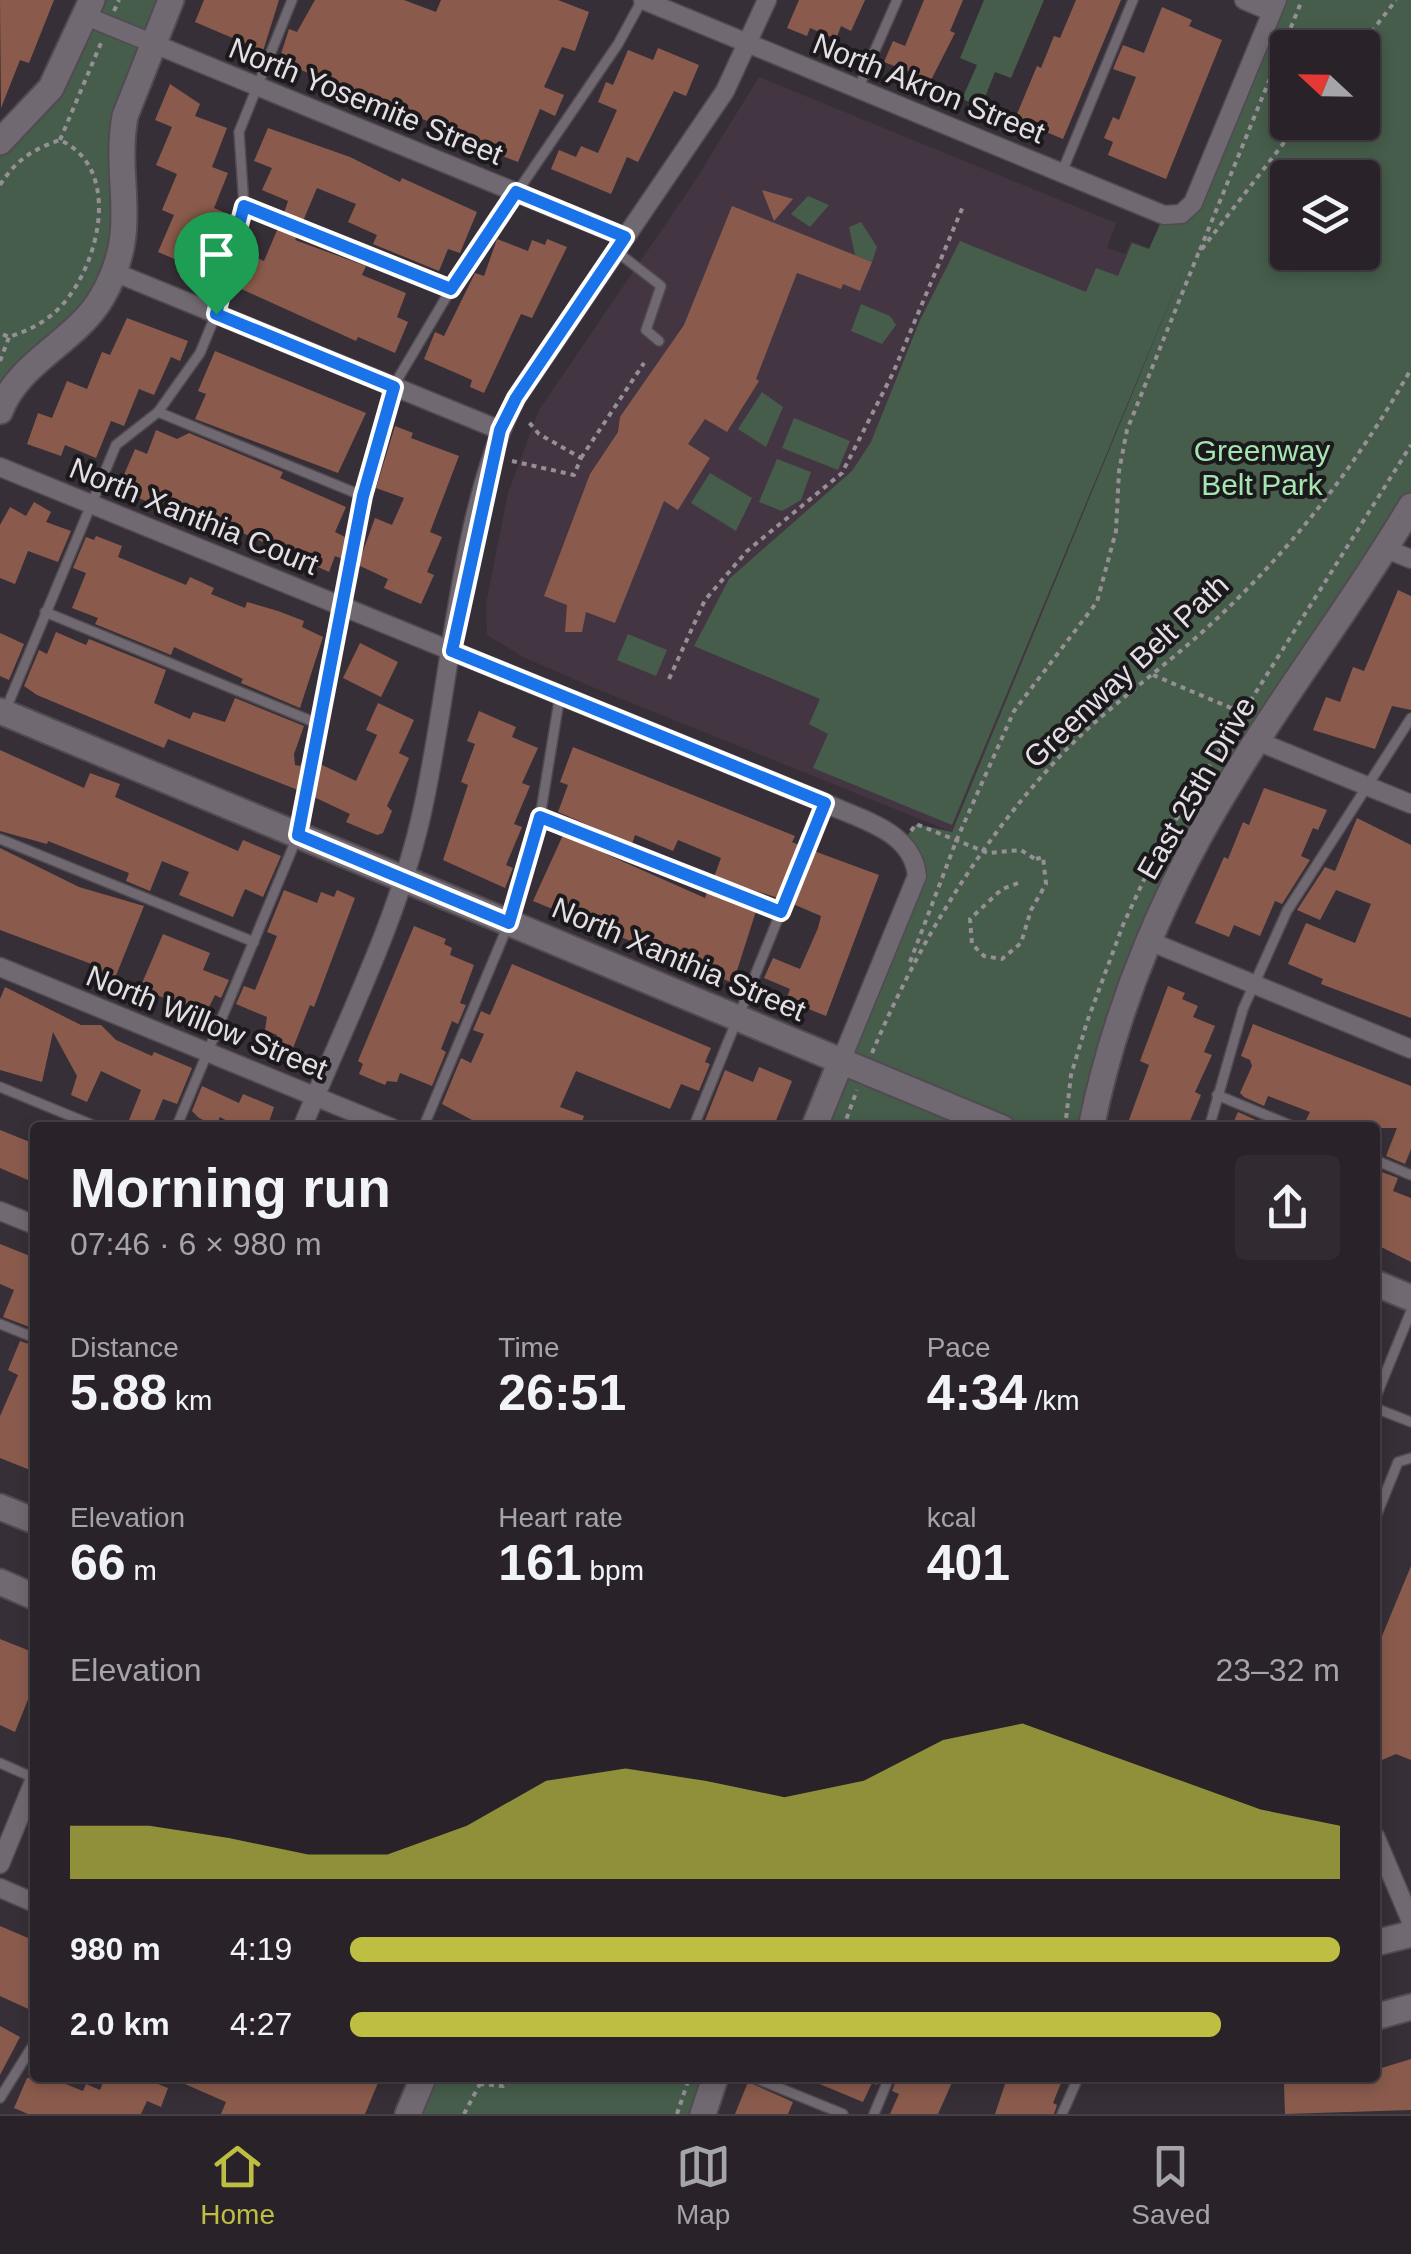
<!DOCTYPE html>
<html lang="en">
<head>
<meta charset="utf-8">
<style>
	:root { --surface:#292329; --page:#312b31; --text:#f1f3f6; --muted:#a5a4a8; --line:#454046; --accent:#bebf42 }
	body { margin:0; font-family:Helvetica,sans-serif; background:var(--page); color:var(--text); height:100vh; display:flex; flex-direction:column; font-size:38px; white-space:nowrap }
	* { box-sizing:border-box; margin:0 }
	p { font-size:32px; color:var(--muted) }
	.icon { flex:none; width:55px; height:55px; fill:none; stroke:currentColor; stroke-width:2; stroke-linecap:round; stroke-linejoin:round }
	.map { position:relative; flex:1; overflow:hidden }
	.side { position:absolute; left:30px; top:1122px; width:1350px; height:960px; display:flex; flex-direction:column; background:var(--surface); border-radius:10px; box-shadow:0 5px 15px #0003,0 0 0 2px var(--line) }
	.side>* { flex:none }
	.needle { width:65px; rotate:292deg }
	.buttons { position:absolute; left:1270px; top:30px; display:grid; gap:20px }
	.buttons a { display:grid; place-items:center; width:110px; height:110px; border-radius:10px; background:var(--surface); box-shadow:0 5px 15px #0003,0 0 0 2px var(--line); font-size:50px }
	.pin { position:absolute; display:grid; place-items:center; width:85px; height:85px; color:#fff; margin:-102px -42px; border-radius:50% 50% 50% 0; rotate:-45deg; box-shadow:0 0 10px #0007 }
	.pin .icon { rotate:45deg }
	.round { display:grid; place-items:center; flex:none; width:105px; height:105px; border-radius:10px; background:var(--page) }
	.head { display:flex; align-items:center; justify-content:space-between; height:170px; padding:0 40px }
	h1 { font-size:55px; font-weight:800; line-height:75px }
	.stats { display:grid; grid-template-columns:repeat(3,1fr); gap:15px; height:170px; padding:10px 40px }
	.stats div { display:grid; align-content:center }
	.stats b { font-size:50px; font-weight:800 }
	.stats small { font-size:28px; font-weight:400 }
	.stats p { font-size:28px }
	.chart { height:280px; padding:20px 40px }
	.chart p { display:flex; justify-content:space-between }
	.chart svg { width:100%; height:180px; margin-top:10px; fill:var(--accent); opacity:.7 }
	ul { padding:0 40px; list-style:none; font-size:32px }
	li { display:grid; grid-template-columns:160px 120px 1fr; align-items:center; height:75px }
	li i { height:25px; border-radius:12px; background:var(--accent) }
	.menu { display:flex; justify-content:space-around; align-items:center; height:140px; border-top:2px solid var(--line); background:var(--surface); font-size:28px; color:var(--muted) }
	.menu a { display:grid; justify-items:center; gap:5px }
	.menu .selected { color:var(--accent) }
	.map>svg:first-child { display:block }
	.built { fill:#433642 }
	.green { fill:#465d4b; fill-rule:evenodd }
	.building { fill:#8a5b4c }
	.lines { fill:none; stroke-linecap:round; stroke-linejoin:round }
	.lane-casing { stroke:#514b51; stroke-width:12 }
	.street-casing { stroke:#514b51; stroke-width:21 }
	.secondary-casing { stroke:#514b51; stroke-width:29 }
	.path { stroke:#968f96; stroke-width:4; stroke-dasharray:5 5; stroke-linecap:butt }
	.lane { stroke:#716971; stroke-width:9 }
	.street { stroke:#716971; stroke-width:18 }
	.secondary { stroke:#716971; stroke-width:25 }
	.route-casing { stroke:#fff; stroke-width:20 }
	.route { stroke:#1a73e8; stroke-width:12 }
	.labels { text-anchor:middle; dominant-baseline:central; stroke-width:8; stroke-linejoin:round; paint-order:stroke }
	.street-label { font-size:30px; fill:#e4dfe4; stroke:#1c191c }
	.park-label { font-size:30px; fill:#a4e5b1; stroke:#1c191c }
</style>
</head>
<body>
<div class="map">
<svg width="1411" height="2114" viewBox="0 0 1411 2114">
	<rect width="100%" height="100%" fill="#372f37"/>
	<polygon class="built" points="759,77 1116,223 1107,248 1125,254 1131,241 1186,263 952,832 597,689 523,657 487,635 486,604 508,493 539,410 693,184"/>
	<g class="green">
		<polygon points="92,0 171,0 135,87 114,272 0,411 0,142 39,103"/>
		<polygon points="984,0 1044,0 1011,78 995,72 981,107 962,99 977,65 960,58"/>
		<path d="M 1277,0 L 1411,0 L 1411,506 L 1205,825 L 1091,1127 L 814,1127 L 917,876 L 904,840 L 916,824 L 952,832 L 1186,263 L 952,825 L 813,768 L 828,734 L 809,724 L 820,699 L 694,646 L 729,579 L 852,471 L 871,442 L 920,320 L 960,241 L 1086,292 L 1096,268 L 1118,276 L 1132,243 L 1149,249 L 1164,215 L 1181,214 ZM 1288,48 L 1362,48 L 1362,122 L 1288,122 ZM 1288,178 L 1362,178 L 1362,252 L 1288,252 Z"/>
		<polygon points="808,196 829,205 810,227 791,214"/>
		<polygon points="861,222 877,247 872,262 855,255 849,227"/>
		<polygon points="861,304 890,316 896,325 882,344 851,331"/>
		<polygon points="762,392 783,407 766,447 738,429"/>
		<polygon points="794,418 850,441 838,470 782,448"/>
		<polygon points="777,459 811,472 801,500 782,511 759,502"/>
		<polygon points="710,473 752,498 736,531 691,503"/>
		<polygon points="628,634 667,650 656,676 617,660"/>
		<polygon points="433,2078 715,2078 704,2114 417,2114"/>
	</g>
	<g class="building">
		<polygon points="0,0 54,0 29,63 20,60 1,108"/>
		<polygon points="204,0 279,0 263,51 195,22"/>
		<polygon points="315,0 404,0 436,12 441,0 558,0 589,12 575,51 562,47 544,87 564,95 555,116 540,109 518,162 492,152 494,148 410,114 408,118 279,60 289,29 297,32"/>
		<polygon points="799,0 865,0 851,31 841,26 836,39 810,28 807,36 787,28"/>
		<polygon points="924,0 963,0 950,31 955,33 931,80 884,62 893,41 905,46"/>
		<polygon points="1076,0 1121,0 1063,139 1015,119 1037,66 1041,68 1054,36 1060,38"/>
		<polygon points="1162,7 1192,20 1189,26 1222,40 1166,179 1108,155 1113,142 1104,138 1113,117 1119,120 1136,77 1113,69 1123,45 1144,53"/>
		<polygon points="658,48 699,65 686,96 674,91 638,162 627,157 611,194 551,169 559,150 576,157 581,146 598,153 617,110 598,102 606,82 613,85 628,50 653,60"/>
		<polygon points="170,84 200,104 195,116 227,128 212,167 228,173 214,208 228,214 216,241 225,245 217,267 190,255 186,264 158,252 174,215 162,210 177,174 156,165 172,127 155,120"/>
		<polygon points="268,128 350,157 400,182 402,178 477,212 460,253 448,249 439,271 373,244 377,235 348,222 356,204 317,188 303,221 284,213 288,201 262,190 272,168 254,161"/>
		<polygon points="762,190 793,199 774,221"/>
		<polygon points="732,206 872,262 860,291 843,284 841,289 797,273 756,379 759,381 727,432 705,419 688,444 710,458 678,510 664,501 615,623 586,612 582,632 565,632 567,605 544,596 590,474 618,432 620,417 684,325"/>
		<polygon points="278,228 297,236 295,240 366,266 362,275 406,293 397,317 408,322 395,353 358,337 356,341 239,288 253,256 264,261"/>
		<polygon points="497,239 528,251 532,240 545,245 547,239 567,247 532,318 521,314 484,393 470,387 472,380 424,359 435,332 444,336 475,273 484,276"/>
		<polygon points="127,318 188,341 180,361 171,357 154,395 139,389 124,426 111,421 96,458 65,445 61,456 27,444 38,413 52,418 67,381 87,389 102,352 110,355"/>
		<polygon points="215,351 366,413 338,473 195,419 206,394 198,391"/>
		<polygon points="395,426 413,433 411,438 459,456 430,532 442,537 427,572 434,575 421,604 384,588 388,579 358,565 375,518 392,525 404,498 376,488"/>
		<polygon points="156,430 177,439 189,433 283,472 280,478 346,507 335,532 347,538 343,559 335,556 329,572 179,504 177,509 150,497 148,502 118,489 135,449 147,454"/>
		<polygon points="34,502 51,512 46,522 71,531 58,562 28,551 15,584 0,578 0,525 10,507 26,516"/>
		<polygon points="96,536 122,546 118,557 186,585 190,577 214,588 211,594 245,608 247,602 278,611 304,621 302,627 323,637 300,708 241,683 243,679 174,647 171,655 95,624 98,618 72,608 86,573 73,568 86,537 94,540"/>
		<polygon points="1398,590 1411,596 1411,710 1392,706 1375,749 1313,730 1326,697 1340,702 1353,667 1364,671"/>
		<polygon points="56,632 86,645 89,639 166,670 154,703 190,719 193,712 225,722 235,698 304,726 294,754 295,765 300,766 304,758 298,790 168,739 164,748 37,695 24,686 39,650 47,654"/>
		<polygon points="0,633 24,644 9,680 0,676"/>
		<polygon points="360,643 398,662 381,697 343,678"/>
		<polygon points="378,703 414,720 399,753 409,758 387,806 392,811 383,833 377,835 346,822 350,814 314,797 320,764 356,781 377,735 366,730"/>
		<polygon points="479,711 516,727 512,737 538,748 522,783 530,786 514,824 522,827 506,865 513,868 505,888 443,860 468,785 461,782 475,744 467,741"/>
		<polygon points="573,747 795,836 792,842 799,845 778,898 714,877 721,858 678,840 673,851 635,835 632,844 558,812 568,785 560,782"/>
		<polygon points="0,750 84,788 90,773 120,784 115,797 238,851 243,840 281,856 263,897 245,889 233,917 179,895 189,872 162,861 150,891 126,881 129,873 48,841 47,844 0,831"/>
		<polygon points="1264,788 1327,810 1318,830 1313,828 1301,856 1310,860 1282,904 1275,901 1260,936 1234,925 1229,937 1195,923 1224,857 1228,859 1243,822 1249,825"/>
		<polygon points="1357,818 1411,845 1411,1018 1321,984 1323,979 1288,964 1306,923 1355,943 1371,904 1336,890 1320,920 1297,910 1325,867 1335,871"/>
		<polygon points="563,835 705,898 707,892 756,911 733,983 533,901"/>
		<polygon points="0,848 79,887 144,906 115,978 96,970 97,966 0,930"/>
		<polygon points="814,851 879,875 826,1016 786,1000 790,989 764,978 773,958 800,969 818,928 821,916 793,904"/>
		<polygon points="284,890 317,903 321,892 334,897 337,890 355,898 314,1007 310,1005 293,1048 275,1041 277,1035 265,1030 267,1017 236,1004 244,986 255,990 277,936 267,932"/>
		<polygon points="414,926 446,939 444,944 452,948 450,955 474,965 460,1003 466,1005 458,1024 452,1021 441,1049 446,1052 432,1086 400,1073 397,1082 387,1081 385,1085 359,1074 363,1064 358,1061"/>
		<polygon points="163,934 210,953 203,970 229,980 221,998 215,995 205,1015 140,988"/>
		<polygon points="512,964 711,1048 705,1062 710,1064 699,1091 681,1084 670,1109 576,1071 560,1107 584,1116 580,1128 487,1128 442,1104 461,1058 471,1063 484,1034 473,1030 481,1011 490,1015"/>
		<polygon points="1168,986 1185,993 1182,999 1198,1006 1193,1017 1215,1026 1204,1052 1212,1055 1195,1092 1201,1095 1187,1128 1126,1128 1149,1065 1140,1061"/>
		<polygon points="5,987 81,1025 101,1025 116,1040 152,1056 154,1052 192,1068 177,1104 163,1099 151,1128 129,1120 141,1090 101,1071 87,1102 71,1095 77,1076 53,1032 42,1082 0,1070 0,999"/>
		<polygon points="1253,1024 1411,1086 1411,1149 1405,1164 1386,1156 1397,1128 1322,1128 1306,1120 1310,1112 1268,1096 1264,1106 1244,1097 1240,1093 1252,1066 1250,1060 1241,1056"/>
		<polygon points="759,1067 792,1081 773,1128 702,1128 725,1070 753,1082"/>
		<polygon points="202,1086 239,1103 243,1094 274,1107 267,1128 240,1128 220,1117 216,1126 199,1118 192,1111"/>
		<polygon points="1238,1112 1258,1121 1255,1128 1231,1128"/>
		<polygon points="0,1130 35,1144 35,1183 0,1168"/>
		<polygon points="1379,1171 1398,1178 1393,1191 1411,1198 1411,1262 1375,1244 1375,1181"/>
		<polygon points="0,1244 35,1258 35,1329 3,1317 14,1290 0,1284"/>
		<polygon points="20,1341 35,1346 35,1472 0,1458 0,1416 18,1375 8,1370"/>
		<polygon points="1411,1566 1411,1760 1396,1754 1375,1763 1375,1653"/>
		<polygon points="0,1639 35,1653 35,1682 15,1732 0,1725"/>
		<polygon points="0,1926 35,1941 35,2012 0,1996"/>
		<polygon points="0,2026 20,2037 0,2075"/>
		<polygon points="1411,2059 1411,2110 1285,2114 1284,2084 1375,2078 1375,2070"/>
		<polygon points="27,2078 51,2078 83,2091 86,2084 100,2090 105,2078 143,2078 168,2088 161,2107 147,2101 141,2114 28,2114 14,2108"/>
		<polygon points="171,2078 380,2078 365,2114 221,2114 226,2102"/>
		<polygon points="805,2078 880,2078 877,2085 872,2083 863,2102"/>
		<polygon points="897,2078 954,2078 938,2114 890,2114 899,2094 892,2091"/>
		<polygon points="1007,2078 1063,2078 1053,2103 1057,2105 1054,2114 995,2114"/>
		<polygon points="748,2082 793,2102 788,2114 735,2114"/>
	</g>
	<g class="lines">
		<g class="lane-casing">
			<g id="lane">
				<polyline points="858,89 897,0"/>
				<polyline points="1062,172 1133,0"/>
				<polyline points="244,206 451,289"/>
				<polyline points="616,251 661,286 646,330 659,341"/>
				<polyline points="158,412 363,496"/>
				<polyline points="45,612 319,724"/>
				<polyline points="6,709 116,445 158,412 200,353 216,314 244,206 239,132 292,0"/>
				<polyline points="540,817 781,912"/>
				<polyline points="0,839 254,942"/>
				<polyline points="0,1087 100,1128"/>
				<polyline points="1217,1095 1297,1128"/>
				<polyline points="176,1128 298,835 363,496 393,387 451,289 618,44 642,0"/>
				<polyline points="423,1128 509,923 540,817 560,695"/>
				<polyline points="693,1128 825,803"/>
				<polyline points="1209,1128 1243,1009 1287,911 1411,718"/>
				<polyline points="1375,1160 1411,1175"/>
				<polyline points="0,1324 35,1338"/>
				<polyline points="1375,1399 1411,1311"/>
				<polyline points="1375,1408 1411,1422"/>
				<polyline points="1375,1519 1398,1462 1411,1458"/>
				<polyline points="0,1763 34,1778"/>
				<polyline points="755,2078 843,2114"/>
				<polyline points="0,2098 35,2042"/>
				<polyline points="874,2114 889,2078"/>
				<polyline points="1062,2114 1078,2078"/>
			</g>
		</g>
		<g class="street-casing">
			<g id="street">
				<polyline points="643,0 1164,215 1181,214 1193,203 1277,0"/>
				<polyline points="1244,0 1272,12"/>
				<polyline points="86,16 625,237"/>
				<polyline points="114,272 500,430"/>
				<path d="M 0,467 L 825,803 C 861,820 913,831 917,876 L 841,1061"/>
				<polyline points="1386,549 1411,559"/>
				<polyline points="1257,741 1411,804"/>
				<polyline points="1149,941 1411,1049"/>
				<polyline points="0,967 392,1128"/>
				<path d="M 302,1128 C 342,1030 396,924 420,821 C 451,691 457,515 516,398 L 725,91 L 767,0"/>
				<polyline points="0,1211 35,1225"/>
				<polyline points="1375,1836 1411,1921"/>
				<polyline points="0,1864 35,1779"/>
				<polyline points="0,1888 35,1903"/>
			</g>
		</g>
		<g class="secondary-casing">
			<g id="secondary">
				<polyline points="0,142 51,88 92,0"/>
				<path d="M 0,411 C 19,361 76,342 102,297 C 142,228 113,183 125,116 L 171,0"/>
				<polyline points="0,711 1002,1128"/>
				<polyline points="814,1128 841,1061"/>
				<path d="M 1091,1128 C 1116,1003 1168,882 1235,775 C 1291,683 1356,599 1411,506"/>
				<polyline points="1375,1283 1411,1298"/>
				<polyline points="0,1507 35,1521"/>
				<polyline points="0,1582 35,1597"/>
				<polyline points="1375,1943 1411,1934"/>
				<polyline points="1375,2017 1411,2007"/>
				<polyline points="408,2114 423,2078"/>
				<polyline points="703,2114 715,2078"/>
			</g>
		</g>
		<g class="path">
			<polyline points="114,11 119,0"/>
			<polyline points="1359,48 1396,0"/>
			<polyline points="60,140 101,43"/>
			<path d="M 0,185 C 16,160 33,149 60,140 C 122,168 100,262 63,304 C 48,321 30,330 9,337 L 0,333"/>
			<polyline points="1200,250 1302,0"/>
			<polyline points="0,361 9,337"/>
			<polyline points="581,458 644,363"/>
			<polyline points="512,461 574,475 581,458 539,434 527,420"/>
			<polyline points="1153,675 1250,716"/>
			<polyline points="669,679 705,600 747,551 842,473 893,373 964,204"/>
			<polyline points="911,831 916,824 988,853 1021,850 1038,861"/>
			<polyline points="1018,883 1002,889 970,919 972,944 984,956 1002,959 1021,943 1031,910 1046,884 1043,857 1036,859"/>
			<polyline points="910,962 957,839 1014,711 1097,602 1116,531 1119,471 1127,430 1198,254 1300,122"/>
			<path d="M 872,1053 C 918,944 980,841 1062,754 C 1104,710 1154,675 1199,635 C 1286,557 1354,470 1411,369"/>
			<polyline points="843,1128 857,1090"/>
			<polyline points="1065,1128 1071,1075 1087,1022 1123,925 1160,845 1411,445"/>
			<polyline points="479,2084 503,2086 515,2078"/>
			<polyline points="464,2114 483,2078"/>
			<polyline points="677,2114 689,2078"/>
		</g>
		<use href="#lane" class="lane"/>
		<use href="#street" class="street"/>
		<use href="#secondary" class="secondary"/>
	</g>
	<g class="lines">
		<g class="route-casing">
			<polygon id="route" points="516,192 625,237 516,398 500,430 452,651 825,803 781,912 540,817 509,923 298,835 363,496 394,387 216,314 244,206 451,289"/>
		</g>
		<use href="#route" class="route"/>
	</g>
	<g class="labels">
		<g class="street-label">
			<text transform="translate(929 88) rotate(22)">North Akron Street</text>
			<text transform="translate(366 101) rotate(22)">North Yosemite Street</text>
			<text transform="translate(194 516) rotate(22)">North Xanthia Court</text>
			<text transform="translate(1126 671) rotate(-43)">Greenway Belt Path</text>
			<text transform="translate(1196 788) rotate(-60)">East 25th Drive</text>
			<text transform="translate(679 959) rotate(23)">North Xanthia Street</text>
			<text transform="translate(207 1022) rotate(22)">North Willow Street</text>
		</g>
		<g class="park-label">
			<text x="1262" y="450">Greenway<tspan x="1262" dy="34">Belt Park</tspan></text>
		</g>
	</g>
</svg>
<div class="buttons">
<a><svg class="needle" viewBox="-14 -14 28 28"><path d="M0-13l5 13h-10z" fill="#e53935"/><path d="M0 13l5-13h-10z" fill="#a5a4a8"/></svg></a>
<a><svg class="icon" aria-label="layers" viewBox="0 0 24 24"><path d="M12 4l9 5-9 5-9-5zM3 14l9 5 9-5"/></svg></a>
</div>
<div class="pin" style="left:216px;top:314px;background:#1e9e55"><svg class="icon" aria-label="arrive" viewBox="0 0 24 24"><path d="M6 21V4h12l-3 4 3 4H6"/></svg></div>
<section class="side">
<div class="head"><div><h1>Morning run</h1><p>07:46 · 6 × 980 m</p></div><a class="round"><svg class="icon" aria-label="share" viewBox="0 0 24 24"><path d="M12 15V3M7 8l5-5 5 5M5 13v7h14v-7"/></svg></a></div>
<div class="stats">
<div><p>Distance</p><b>5.88<small> km</small></b></div>
<div><p>Time</p><b>26:51</b></div>
<div><p>Pace</p><b>4:34<small> /km</small></b></div>
</div>
<div class="stats">
<div><p>Elevation</p><b>66<small> m</small></b></div>
<div><p>Heart rate</p><b>161<small> bpm</small></b></div>
<div><p>kcal</p><b>401</b></div>
</div>
<div class="chart"><p><span>Elevation</span>23–32 m</p>
<svg viewBox="0 0 160 44" preserveAspectRatio="none"><path d="M0 44V31L10 31L20 34L30 38L40 38L50 31L60 20L70 17L80 20L90 24L100 20L110 10L120 6L130 13L140 20L150 27L160 31V44z"/></svg>
</div>
<ul>
<li><b>980 m</b>4:19<i style="width:100%"></i></li>
<li><b>2.0 km</b>4:27<i style="width:88%"></i></li>
</ul>
</section>
</div>
<nav class="menu">
<a class="selected"><svg class="icon" aria-label="home" viewBox="0 0 24 24"><path d="M3 11l9-7 9 7M6 9v11h12V9"/></svg>Home</a>
<a><svg class="icon" aria-label="map" viewBox="0 0 24 24"><path d="M3 6l6-2 6 2 6-2v14l-6 2-6-2-6 2zM9 4v14M15 6v14"/></svg>Map</a>
<a><svg class="icon" aria-label="saved" viewBox="0 0 24 24"><path d="M7 4h10v16l-5-4-5 4z"/></svg>Saved</a>
</nav>
</body>
</html>
